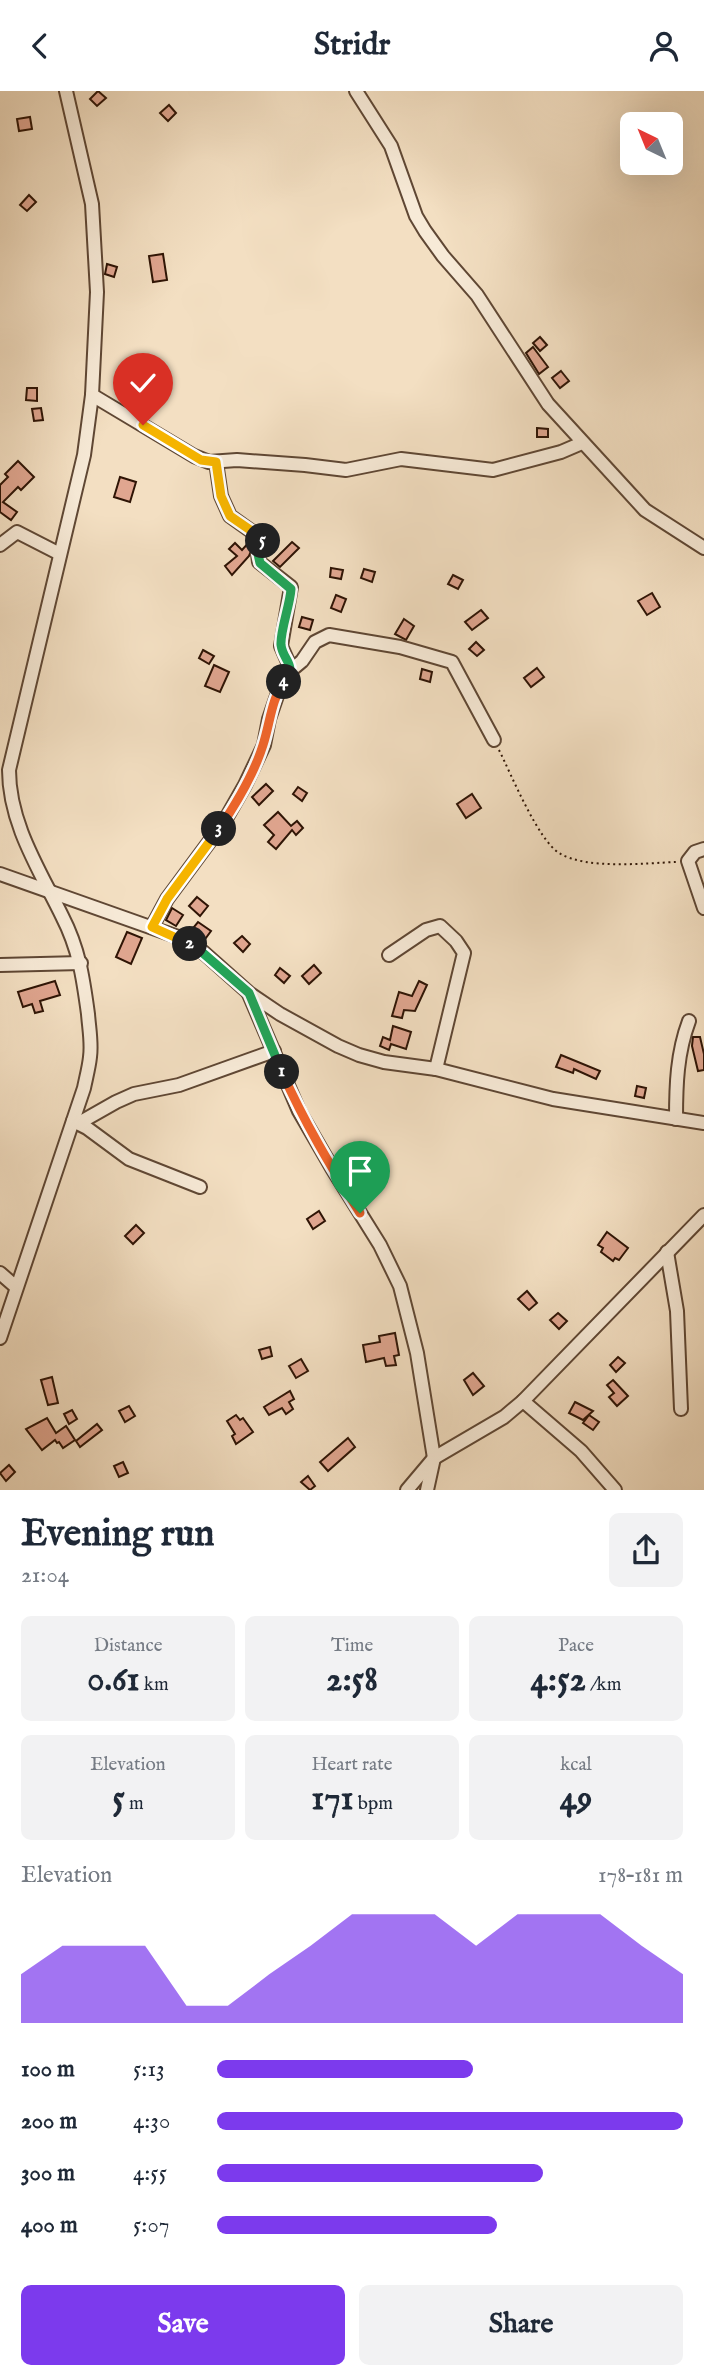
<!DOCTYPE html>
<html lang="en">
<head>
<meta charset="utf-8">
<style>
	:root { --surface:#fff; --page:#f2f2f3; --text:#1f2937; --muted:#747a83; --accent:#7c3aed }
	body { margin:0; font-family:"IM FELL English",serif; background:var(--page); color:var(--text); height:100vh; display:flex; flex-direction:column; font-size:26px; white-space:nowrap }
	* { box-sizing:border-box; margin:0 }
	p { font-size:23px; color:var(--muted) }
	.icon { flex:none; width:38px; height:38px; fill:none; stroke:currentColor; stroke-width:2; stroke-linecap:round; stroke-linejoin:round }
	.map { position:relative; height:1399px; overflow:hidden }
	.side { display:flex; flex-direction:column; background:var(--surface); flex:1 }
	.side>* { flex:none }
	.needle { width:46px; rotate:317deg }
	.tools { position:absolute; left:620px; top:21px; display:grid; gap:14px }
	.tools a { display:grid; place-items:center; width:63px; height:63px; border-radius:10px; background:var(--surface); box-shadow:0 7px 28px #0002; font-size:35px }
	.pin { position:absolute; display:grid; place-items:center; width:60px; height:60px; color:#fff; margin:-72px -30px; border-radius:50% 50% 50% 0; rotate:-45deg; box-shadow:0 0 7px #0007 }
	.pin .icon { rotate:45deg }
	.km { position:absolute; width:35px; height:35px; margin:-18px; border-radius:50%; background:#222; color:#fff; font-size:19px; line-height:35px; text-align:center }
	.round { display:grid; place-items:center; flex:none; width:74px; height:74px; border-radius:10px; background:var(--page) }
	.summary { display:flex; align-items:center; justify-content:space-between; height:119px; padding:0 21px }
	h1 { font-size:38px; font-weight:700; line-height:52px }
	.figures { display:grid; grid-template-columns:repeat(3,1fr); gap:10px; height:119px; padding:7px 21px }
	.figures div { display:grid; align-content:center; border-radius:10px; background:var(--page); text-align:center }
	.figures b { font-size:35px; font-weight:700 }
	.figures small { font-size:19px; font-weight:400 }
	.figures p { font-size:19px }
	.chart { height:196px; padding:14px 21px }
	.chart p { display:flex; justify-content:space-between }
	.chart svg { width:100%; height:126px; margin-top:7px; fill:var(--accent); opacity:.7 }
	.primary-button { display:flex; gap:14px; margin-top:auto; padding:14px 21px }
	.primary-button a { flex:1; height:80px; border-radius:10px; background:var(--accent); color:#fff; font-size:28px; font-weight:700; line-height:80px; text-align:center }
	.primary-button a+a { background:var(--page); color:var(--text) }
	ul { padding:0 21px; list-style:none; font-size:23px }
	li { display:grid; grid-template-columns:112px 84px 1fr; align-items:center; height:52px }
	li i { height:18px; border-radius:9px; background:var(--accent) }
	header { display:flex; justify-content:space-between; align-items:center; height:91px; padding:0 21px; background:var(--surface); font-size:32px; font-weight:700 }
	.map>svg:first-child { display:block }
	.building { fill:#e0a690; stroke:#2e1405; stroke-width:2 }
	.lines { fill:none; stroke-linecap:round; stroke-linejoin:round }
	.minor-casing { stroke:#5f4734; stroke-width:16 }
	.path { stroke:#2e1405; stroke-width:2; stroke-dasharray:2 3.5; stroke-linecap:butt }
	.minor { stroke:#f7ead7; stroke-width:12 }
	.split-1-casing { stroke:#fff; stroke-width:14 }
	.split-2-casing { stroke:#fff; stroke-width:14 }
	.split-3-casing { stroke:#fff; stroke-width:14 }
	.split-4-casing { stroke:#fff; stroke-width:14 }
	.split-5-casing { stroke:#fff; stroke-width:14 }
	.split-6-casing { stroke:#fff; stroke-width:14 }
	.split-1 { stroke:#f0652b; stroke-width:9 }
	.split-2 { stroke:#22a559; stroke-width:9 }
	.split-3 { stroke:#f5b400; stroke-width:9 }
	.split-4 { stroke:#f0652b; stroke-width:9 }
	.split-5 { stroke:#22a559; stroke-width:9 }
	.split-6 { stroke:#f5b400; stroke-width:9 }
</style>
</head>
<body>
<header><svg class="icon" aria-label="back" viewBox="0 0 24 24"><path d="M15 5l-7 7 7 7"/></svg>Stridr<svg class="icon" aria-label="person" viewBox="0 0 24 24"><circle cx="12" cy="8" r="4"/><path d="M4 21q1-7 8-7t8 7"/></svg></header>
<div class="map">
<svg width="704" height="1399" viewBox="0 0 704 1399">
	<rect width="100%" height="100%" fill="#f3dfc2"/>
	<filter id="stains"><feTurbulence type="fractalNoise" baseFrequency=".00286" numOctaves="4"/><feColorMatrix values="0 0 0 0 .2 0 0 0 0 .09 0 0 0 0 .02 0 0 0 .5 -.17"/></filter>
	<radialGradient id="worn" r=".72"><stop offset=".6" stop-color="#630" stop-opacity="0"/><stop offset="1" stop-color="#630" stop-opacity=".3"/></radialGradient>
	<g class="building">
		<polygon points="98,0 106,7 97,15 90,8"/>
		<polygon points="169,14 176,22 168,30 160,22"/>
		<polygon points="30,26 32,38 19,40 17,28"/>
		<polygon points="29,104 36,111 27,120 20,114"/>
		<polygon points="163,163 167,189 153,191 149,165"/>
		<polygon points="107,173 117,176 114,186 105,183"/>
		<polygon points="540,246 547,254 540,260 533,252"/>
		<polygon points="533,256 548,276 539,283 526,262"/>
		<polygon points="561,280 569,290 560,297 552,287"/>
		<polygon points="27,297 37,297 37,310 26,309"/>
		<polygon points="41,317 43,329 34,330 32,318"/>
		<polygon points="537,337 548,338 548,346 537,346"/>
		<polygon points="18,370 34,386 21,399 18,396 3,411 17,421 11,429 0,421 0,394 8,386 5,383"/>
		<polygon points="120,386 136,391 130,411 114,406"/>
		<polygon points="250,450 254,453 249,465 232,484 225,475 237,465 229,458 235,452 242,459"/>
		<polygon points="292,451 299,457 280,476 273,470"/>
		<polygon points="331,477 343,479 341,488 330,486"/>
		<polygon points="364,478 375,481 372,491 361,487"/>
		<polygon points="453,484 463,489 458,498 448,493"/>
		<polygon points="652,502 660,516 647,524 638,510"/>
		<polygon points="336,504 346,508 341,521 331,517"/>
		<polygon points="481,519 488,527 472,539 465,531"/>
		<polygon points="302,526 313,529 310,539 299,536"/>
		<polygon points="404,528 414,535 406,549 395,543"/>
		<polygon points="476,551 484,559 477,565 469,558"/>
		<polygon points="203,559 214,565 209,573 199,567"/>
		<polygon points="214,574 229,581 220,601 205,595"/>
		<polygon points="537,577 544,586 531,596 524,587"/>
		<polygon points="422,578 432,581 430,591 420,588"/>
		<polygon points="266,693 273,700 259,714 252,706"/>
		<polygon points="298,696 307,702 302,710 293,703"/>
		<polygon points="472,703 481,717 466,727 457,713"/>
		<polygon points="278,721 291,735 297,730 303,737 296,744 292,739 276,758 268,751 274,744 264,734"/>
		<polygon points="197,806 208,815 200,825 189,815"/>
		<polygon points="172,817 183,824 176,835 166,829"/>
		<polygon points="198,831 211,840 203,851 189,842"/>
		<polygon points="127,841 142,847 131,873 116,866"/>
		<polygon points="242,845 250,853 243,861 234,852"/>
		<polygon points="314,874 321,882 309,893 302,885"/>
		<polygon points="280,877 290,885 284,892 275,884"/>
		<polygon points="55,890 60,904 40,910 43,920 35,922 32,913 23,916 18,901"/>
		<polygon points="419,890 427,894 415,920 404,919 402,927 392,925 399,901 412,905"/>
		<polygon points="393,935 411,941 406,958 391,953 389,959 380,955 383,946 390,949"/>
		<polygon points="693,946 700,946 704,963 704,979 698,980 692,955"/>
		<polygon points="561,964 600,980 596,988 574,978 573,982 556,976"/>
		<polygon points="637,995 646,997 644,1007 635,1005"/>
		<polygon points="319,1120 325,1130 313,1138 307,1128"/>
		<polygon points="136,1134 144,1142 133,1153 125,1145"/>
		<polygon points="607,1141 628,1157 619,1169 615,1167 613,1170 601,1161 603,1157 598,1154"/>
		<polygon points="527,1200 537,1212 529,1219 518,1208"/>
		<polygon points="558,1222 567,1230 559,1238 550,1229"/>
		<polygon points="395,1242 399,1264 394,1265 396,1274 386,1275 384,1267 366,1271 363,1254 380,1251 379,1245"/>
		<polygon points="270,1256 272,1265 262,1268 259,1259"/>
		<polygon points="618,1266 625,1272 616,1281 610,1274"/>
		<polygon points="301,1268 308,1280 296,1287 289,1275"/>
		<polygon points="473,1282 484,1295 473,1304 464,1289"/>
		<polygon points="52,1286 58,1312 48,1314 41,1289"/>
		<polygon points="613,1289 628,1305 617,1315 609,1306 614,1302 607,1294"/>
		<polygon points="290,1300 294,1308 289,1311 293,1318 286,1323 282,1317 269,1324 264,1316"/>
		<polygon points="575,1311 593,1320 583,1329 569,1322"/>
		<polygon points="129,1315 135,1325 125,1331 119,1320"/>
		<polygon points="72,1319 77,1328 69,1333 64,1323"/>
		<polygon points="236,1324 240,1329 243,1327 253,1341 236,1353 232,1345 235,1343 227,1330"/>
		<polygon points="589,1324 599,1331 593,1339 583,1332"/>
		<polygon points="47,1327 56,1342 66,1335 75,1349 63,1357 59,1351 57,1352 55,1349 42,1359 26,1338"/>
		<polygon points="97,1333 102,1339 80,1356 76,1350"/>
		<polygon points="348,1347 355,1356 328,1380 320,1371"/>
		<polygon points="123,1371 128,1382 119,1386 114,1375"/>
		<polygon points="9,1374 15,1381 6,1390 0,1382"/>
		<polygon points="308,1385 315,1395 310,1399 301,1391"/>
	</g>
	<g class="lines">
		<g class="minor-casing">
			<g id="minor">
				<polyline points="356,0 391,55 416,125 425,140 443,165 477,204 548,313 645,419 704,457"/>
				<polyline points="92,304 194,365 209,371 237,369 305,374 346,379 401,368 493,379 561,361 582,352"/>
				<polyline points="0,454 17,441 60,463"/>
				<polyline points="290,580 302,570 315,551 329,544 400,556 452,571 494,649"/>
				<polyline points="704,758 695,761 688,770 704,817"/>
				<polyline points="0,783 181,847 203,861 249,902 280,923 338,955 359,964 384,971 436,978 553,1008 704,1032"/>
				<polyline points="152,836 167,808 224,731 245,694 264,654 269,628 279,599 290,583 288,571 281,555 291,496 259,471 258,463 264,452 261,447 230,425 221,405 216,371"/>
				<polyline points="389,864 426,839 440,835 456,850 464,862 436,978"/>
				<polyline points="0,874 81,872"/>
				<polyline points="249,903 299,1020 332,1077 380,1154 400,1195 417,1262 434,1367 427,1399"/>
				<path d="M 676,1028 C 676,994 677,962 689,930"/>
				<polyline points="73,1030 87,1037 129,1068 200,1096"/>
				<polyline points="79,1032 116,1011 134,1003 179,994 274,960"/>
				<polyline points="667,1161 677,1220 681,1318"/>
				<polyline points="0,1182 16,1196"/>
				<path d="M 0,1247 L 84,997 C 86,987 89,976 90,966 C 92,952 89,937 88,923 C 83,886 79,858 62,825 C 39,778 9,732 9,679 L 84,364 L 92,304 L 97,201 L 92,113 L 66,0"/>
				<polyline points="523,1310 581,1360 615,1399"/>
				<polyline points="407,1399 434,1367 504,1326 523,1310 704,1124"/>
			</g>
		</g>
		<path class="path" d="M 499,659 C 511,683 538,749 559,762 C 587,779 644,772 677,771"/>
		<use href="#minor" class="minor"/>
	</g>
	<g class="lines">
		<g class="split-1-casing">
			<path id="split-1" d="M 282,981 C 304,1031 331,1076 360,1122"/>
		</g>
		<g class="split-2-casing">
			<polyline id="split-2" points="190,853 203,862 249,902 282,981"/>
		</g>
		<g class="split-3-casing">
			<polyline id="split-3" points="190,853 152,836 167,808 219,738"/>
		</g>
		<g class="split-4-casing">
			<path id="split-4" d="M 219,738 C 236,713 254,683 263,654 C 270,633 271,609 284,591"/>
		</g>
		<g class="split-5-casing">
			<path id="split-5" d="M 263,450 L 258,463 L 260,472 L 291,498 C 290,514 280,540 281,554 C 283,570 298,574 284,591"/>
		</g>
		<g class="split-6-casing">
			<polyline id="split-6" points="143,334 201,369 216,371 221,405 230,425 259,445 263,450"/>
		</g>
		<use href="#split-1" class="split-1"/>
		<use href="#split-2" class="split-2"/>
		<use href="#split-3" class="split-3"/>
		<use href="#split-4" class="split-4"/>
		<use href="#split-5" class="split-5"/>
		<use href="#split-6" class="split-6"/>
	</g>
	<rect width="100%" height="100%" filter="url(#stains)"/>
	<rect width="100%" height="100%" fill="url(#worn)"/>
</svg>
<div class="tools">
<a><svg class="needle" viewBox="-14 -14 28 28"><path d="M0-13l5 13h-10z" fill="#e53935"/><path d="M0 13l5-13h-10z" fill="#747a83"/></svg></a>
</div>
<div class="pin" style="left:360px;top:1122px;background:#1e9e55"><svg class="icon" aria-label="arrive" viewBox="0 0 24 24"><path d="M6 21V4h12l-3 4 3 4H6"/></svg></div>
<div class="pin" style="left:143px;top:334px;background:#d93025"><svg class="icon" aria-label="check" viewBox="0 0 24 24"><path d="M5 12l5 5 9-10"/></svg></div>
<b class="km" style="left:282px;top:981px">1</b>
<b class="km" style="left:190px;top:853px">2</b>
<b class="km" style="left:219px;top:738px">3</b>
<b class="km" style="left:284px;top:591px">4</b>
<b class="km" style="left:263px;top:450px">5</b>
</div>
<section class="side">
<div class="summary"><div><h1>Evening run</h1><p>21:04</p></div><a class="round"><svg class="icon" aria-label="share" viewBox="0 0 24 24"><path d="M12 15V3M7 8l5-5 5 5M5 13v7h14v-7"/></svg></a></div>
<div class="figures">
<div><p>Distance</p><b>0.61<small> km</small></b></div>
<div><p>Time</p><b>2:58</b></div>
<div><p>Pace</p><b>4:52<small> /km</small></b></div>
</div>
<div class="figures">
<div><p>Elevation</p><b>5<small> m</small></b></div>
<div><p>Heart rate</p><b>171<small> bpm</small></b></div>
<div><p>kcal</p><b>49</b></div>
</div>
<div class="chart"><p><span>Elevation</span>178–181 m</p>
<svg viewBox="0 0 160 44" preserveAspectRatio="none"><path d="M0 44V27L10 17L20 17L30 17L40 38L50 38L60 27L70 17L80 6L90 6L100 6L110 17L120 6L130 6L140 6L150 17L160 27V44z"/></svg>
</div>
<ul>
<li><b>100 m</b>5:13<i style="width:55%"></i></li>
<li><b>200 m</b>4:30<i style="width:100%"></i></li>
<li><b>300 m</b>4:55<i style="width:70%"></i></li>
<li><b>400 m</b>5:07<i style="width:60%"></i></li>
</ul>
<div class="primary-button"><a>Save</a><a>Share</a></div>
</section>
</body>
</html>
